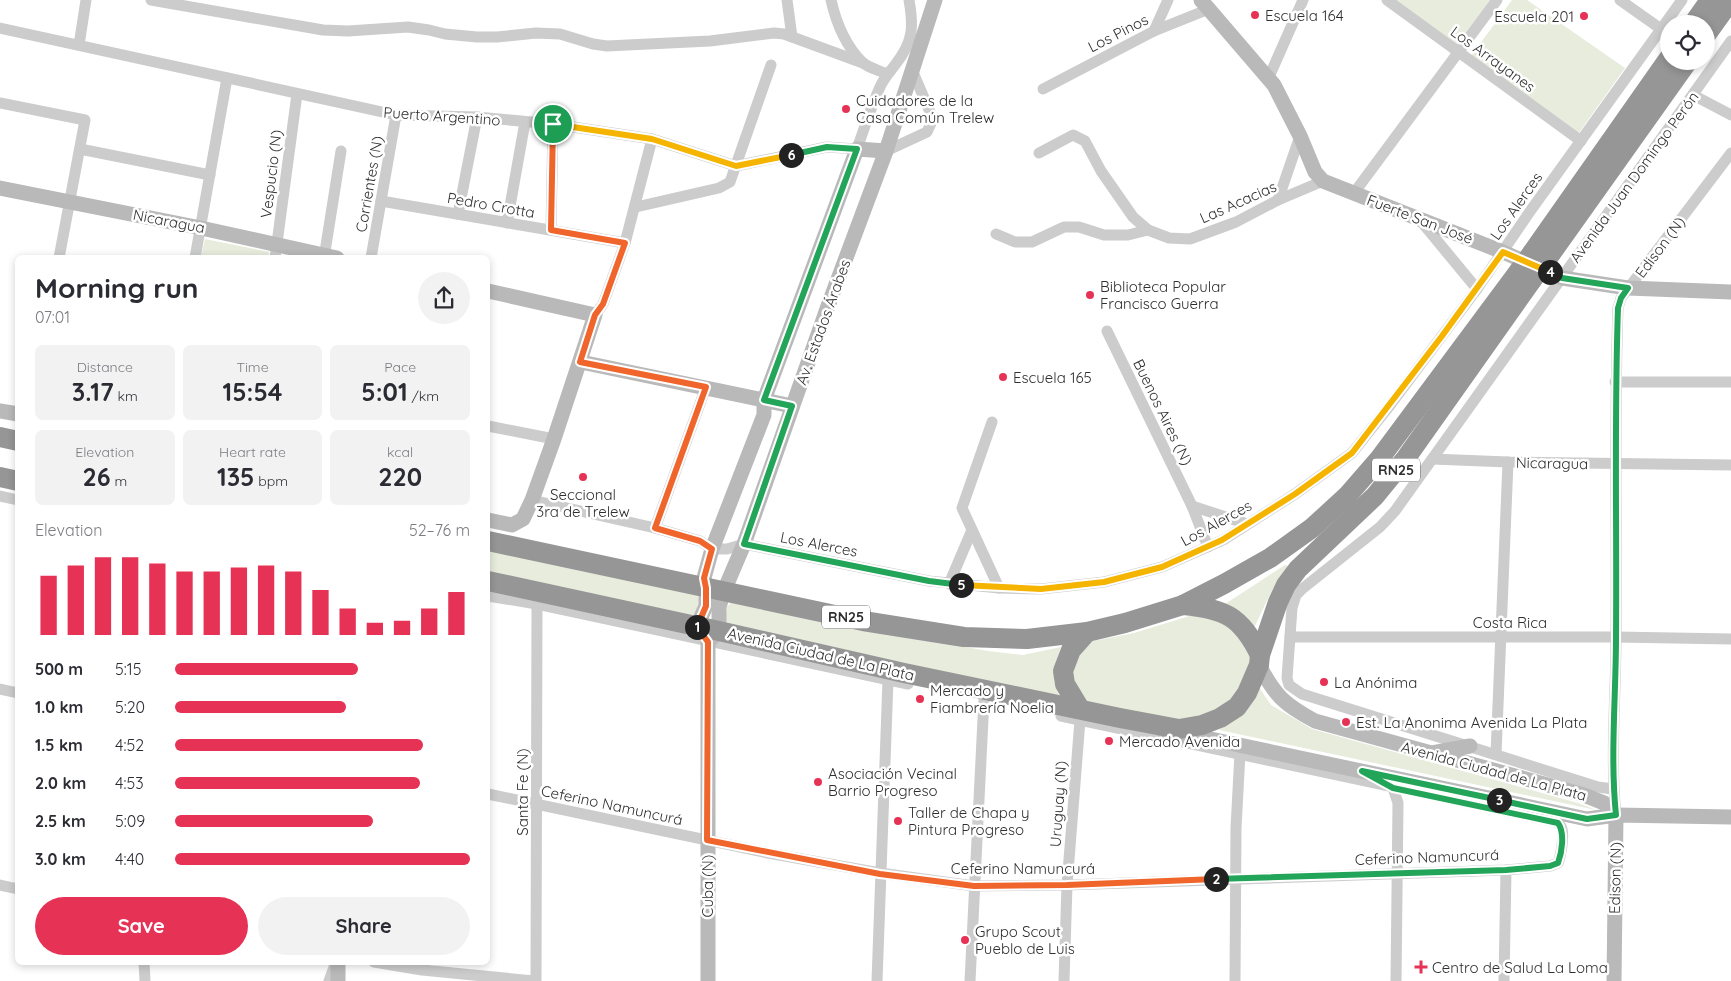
<!DOCTYPE html>
<html lang="en">
<head>
<meta charset="utf-8">
<style>
	:root { --surface:#fff; --page:#f2f2f3; --text:#2b2b33; --muted:#7c7c81; --accent:#e53255 }
	body { margin:0; font-family:Quicksand,sans-serif; background:var(--page); color:var(--text); height:100vh; display:flex; flex-direction:column; font-size:19px; white-space:nowrap }
	* { box-sizing:border-box; margin:0 }
	p { font-size:16px; color:var(--muted) }
	.icon { flex:none; width:28px; height:28px; fill:none; stroke:currentColor; stroke-width:2; stroke-linecap:round; stroke-linejoin:round }
	.map { position:relative; flex:1; overflow:hidden }
	.panel { position:absolute; left:15px; top:255px; width:475px; height:710px; display:flex; flex-direction:column; background:var(--surface); border-radius:8px; box-shadow:0 2px 8px #0003 }
	.panel>* { flex:none }
	.tools { position:absolute; left:1660px; top:15px; display:grid; gap:10px }
	.tools a { display:grid; place-items:center; width:55px; height:55px; border-radius:50%; background:var(--surface); box-shadow:0 2px 8px #0003; font-size:25px }
	.pin { position:absolute; display:grid; place-items:center; width:42px; height:42px; color:#fff; margin:-21px; border:2px solid #fff; border-radius:50%; box-shadow:0 1px 5px #0007 }
	.km { position:absolute; width:25px; height:25px; margin:-12px; border-radius:50%; background:#222; color:#fff; font-size:14px; line-height:25px; text-align:center }
	.round { display:grid; place-items:center; flex:none; width:52px; height:52px; border-radius:26px; background:var(--page) }
	.summary { display:flex; align-items:center; justify-content:space-between; height:85px; padding:0 20px }
	h1 { font-size:28px; font-weight:700; line-height:38px }
	.figures { display:grid; grid-template-columns:repeat(3,1fr); gap:8px; height:85px; padding:5px 20px }
	.figures div { display:grid; align-content:center; border-radius:8px; background:var(--page); text-align:center }
	.figures b { font-size:25px; font-weight:700 }
	.figures small { font-size:14px; font-weight:400 }
	.figures p { font-size:14px }
	.chart { height:140px; padding:10px 20px }
	.chart p { display:flex; justify-content:space-between }
	.chart svg { width:100%; height:90px; margin-top:5px; stroke:var(--accent); stroke-width:6 }
	.button { display:flex; gap:10px; margin-top:auto; padding:10px 20px }
	.button a { flex:1; height:58px; border-radius:30px; background:var(--accent); color:#fff; font-size:20px; font-weight:700; line-height:58px; text-align:center }
	.button a+a { background:var(--page); color:var(--text) }
	ul { padding:0 20px; list-style:none; font-size:16px }
	li { display:grid; grid-template-columns:80px 60px 1fr; align-items:center; height:38px }
	li i { height:12px; border-radius:6px; background:var(--accent) }
	.map>svg:first-child { display:block }
	.green { fill:#e7ecdd }
	.lines { fill:none; stroke-linecap:round; stroke-linejoin:round }
	.street { stroke:#ccc; stroke-width:11 }
	.secondary { stroke:#b9b9b9; stroke-width:15 }
	.highway { stroke:#969696; stroke-width:20 }
	.highway-bridge { stroke:#969696; stroke-width:20 }
	.split-1-casing { stroke:#fff; stroke-width:10 }
	.split-2-casing { stroke:#fff; stroke-width:10 }
	.split-3-casing { stroke:#fff; stroke-width:10 }
	.split-4-casing { stroke:#fff; stroke-width:10 }
	.split-5-casing { stroke:#fff; stroke-width:10 }
	.split-6-casing { stroke:#fff; stroke-width:10 }
	.split-7-casing { stroke:#fff; stroke-width:10 }
	.split-1 { stroke:#f0652b; stroke-width:6 }
	.split-2 { stroke:#f0652b; stroke-width:6 }
	.split-3 { stroke:#22a559; stroke-width:6 }
	.split-4 { stroke:#22a559; stroke-width:6 }
	.split-5 { stroke:#f5b400; stroke-width:6 }
	.split-6 { stroke:#22a559; stroke-width:6 }
	.split-7 { stroke:#f5b400; stroke-width:6 }
	.poi-dot { fill:#e53255; stroke:#fff; stroke-width:2 }
	.labels { text-anchor:middle; dominant-baseline:central; stroke-width:5; stroke-linejoin:round; paint-order:stroke }
	.shield { fill:#fff; stroke:#6d6d6d; stroke-width:1 }
	.shield-label { font-size:14px; font-weight:bold; fill:#2f2f2f }
	.poi-label { font-size:15px; fill:#2f2f2f; stroke:#fff; text-anchor:start }
	.street-label { font-size:15px; fill:#2f2f2f; stroke:#fff }
</style>
</head>
<body>
<div class="map">
<svg width="1731" height="981" viewBox="0 0 1731 981">
	<rect width="100%" height="100%" fill="#fff"/>
	<g class="green">
		<polygon points="1395,0 1494,0 1460,47"/>
		<polygon points="1512,0 1527,0 1625,68 1578,134 1471,56"/>
		<polygon points="205,239 269,252 268,257 201,257"/>
		<polygon points="488,547 694,591 700,600 698,612 689,619 488,577"/>
		<polygon points="1285,565 1292,567 1272,590 1253,630 1225,604"/>
		<path d="M 733,600 L 874,631 L 988,651 L 1023,655 L 1061,647 C 1055,663 1050,682 1060,696 L 731,627 L 725,620 L 727,607 Z"/>
		<polygon points="1199,613 1233,629 1253,659 1243,684 1229,701 1215,712 1186,723 1081,701 1072,690 1073,657 1083,643 1134,633"/>
		<polygon points="1258,686 1271,705 1312,729 1578,803 1596,810 1219,730 1231,722"/>
	</g>
	<g class="lines">
		<g class="street">
			<polyline points="151,0 323,30 348,31 408,27 429,30 445,34 477,37 497,37 536,33 560,34 593,44 607,46 710,41 774,33 784,34 863,63"/>
			<polyline points="787,0 792,37"/>
			<path d="M 831,0 C 836,22 846,46 862,62 C 868,68 879,70 887,74"/>
			<polyline points="1387,0 1581,141"/>
			<polyline points="1620,0 1661,29"/>
			<path d="M 0,28 L 396,115 L 477,117 L 553,124 L 652,139 L 736,166 L 827,147 L 857,149 C 864,129 871,107 880,87 C 884,78 889,73 895,65 C 913,42 914,28 909,0"/>
			<polyline points="1154,31 1168,0"/>
			<polyline points="79,45 86,0"/>
			<polyline points="1269,77 1303,0"/>
			<polyline points="1043,89 1154,31 1209,9"/>
			<polyline points="1693,95 1731,115"/>
			<polyline points="0,103 85,120 59,258"/>
			<polyline points="80,149 210,175"/>
			<polyline points="886,151 927,132 933,119 912,70"/>
			<polyline points="1039,153 1073,135 1085,141 1101,171 1133,217 1148,230 1169,238 1190,239 1236,222 1278,200 1323,181"/>
			<polyline points="1354,193 1497,0"/>
			<polyline points="1278,200 1300,136"/>
			<polyline points="381,201 625,243"/>
			<polyline points="636,207 719,188 730,182 771,65"/>
			<polyline points="458,214 477,117"/>
			<polyline points="1420,220 1477,289"/>
			<polyline points="507,223 525,122"/>
			<polyline points="551,230 553,124"/>
			<polyline points="996,234 1015,242 1032,242 1064,227 1079,227 1104,235 1128,235 1148,230"/>
			<polyline points="195,258 227,78"/>
			<polyline points="275,258 297,94"/>
			<polyline points="324,258 341,151"/>
			<polyline points="371,258 396,115"/>
			<polyline points="595,315 603,304 625,243 652,139"/>
			<polyline points="1107,331 1192,506 1208,547"/>
			<polyline points="1615,382 1731,382"/>
			<polyline points="992,422 962,508 999,588"/>
			<polyline points="488,426 554,439"/>
			<polyline points="1432,459 1508,462 1731,465"/>
			<polyline points="0,496 18,500"/>
			<polyline points="532,500 655,528 700,541 712,549 727,549 744,544 929,581 999,588 1041,589 1104,582 1162,567 1223,540 1295,494 1352,453 1391,404 1477,289 1531,210 1682,0"/>
			<polyline points="1192,506 1247,524"/>
			<polyline points="655,528 706,387"/>
			<polyline points="949,584 972,530"/>
			<polyline points="488,596 537,604 908,684"/>
			<polyline points="1290,637 1616,637 1731,639"/>
			<polyline points="0,689 18,693"/>
			<polyline points="1496,754 1508,462"/>
			<polyline points="1393,788 1398,803 1396,981"/>
			<polyline points="1613,789 1598,787 1302,694 1289,685 1287,678 1292,608 1296,595 1302,589 1380,527 1395,511 1731,41"/>
			<path d="M 488,794 L 768,853 L 880,873 L 974,886 L 1067,885 L 1506,870 L 1550,866 L 1558,863 C 1561,856 1564,836 1562,829 C 1561,824 1556,822 1552,821 L 1061,716"/>
			<path d="M 1616,815 C 1610,757 1616,696 1616,637 C 1617,527 1614,418 1618,308 L 1621,298 L 1731,153"/>
			<polyline points="0,885 18,889"/>
			<polyline points="144,962 145,981"/>
			<polyline points="374,962 422,970 534,981"/>
			<polyline points="329,981 336,962"/>
			<polyline points="536,981 537,604"/>
			<polyline points="877,981 888,680"/>
			<polyline points="970,981 984,699"/>
			<polyline points="1064,981 1067,885 1080,720"/>
			<polyline points="1235,981 1236,828 1240,753"/>
			<polyline points="1504,981 1506,870"/>
		</g>
		<g class="secondary">
			<polyline points="1201,0 1274,85 1300,136 1315,172 1323,181 1503,252 1562,278 1628,288 1731,292"/>
			<polyline points="0,188 201,228 337,258"/>
			<polyline points="488,291 595,315 554,439 532,500 523,519 512,525 488,520"/>
			<polyline points="581,362 792,406"/>
			<polyline points="0,411 18,414"/>
			<polyline points="702,633 697,626 706,606 706,588 704,578 712,549 764,415 764,400 857,149 886,151"/>
			<polyline points="708,642 719,631 719,607 724,591 744,544 828,306 886,151 935,0"/>
			<path d="M 1259,665 C 1275,696 1285,705 1315,721 L 1584,795 L 1604,803 L 1616,815"/>
			<polyline points="1180,730 1206,738 1587,819 1616,815 1731,817"/>
			<polyline points="1164,738 1193,738"/>
			<polyline points="1432,753 1470,746"/>
			<polyline points="338,962 338,981"/>
			<polyline points="708,981 708,642"/>
			<polyline points="1614,981 1616,815"/>
		</g>
		<g class="highway">
			<polyline points="1693,24 1710,0"/>
			<polyline points="1706,35 1731,0"/>
			<polyline points="1532,253 1669,58"/>
			<polyline points="1545,262 1688,61"/>
			<polyline points="0,437 18,441"/>
			<polyline points="0,477 18,481"/>
			<polyline points="488,541 863,621 964,637 1027,639 1087,632 1125,623 1183,605 1224,584 1270,558 1312,528 1347,496 1380,458 1519,271"/>
			<polyline points="488,581 719,631 904,673 1120,718 1179,729 1202,725 1220,718 1237,707 1247,693 1259,665 1260,655 1278,602 1286,585 1298,569 1375,496 1406,458 1532,280"/>
			<path d="M 1183,605 C 1225,609 1241,616 1260,655"/>
			<polyline points="1080,709 1065,684 1063,671 1071,650 1087,632"/>
		</g>
		<g class="highway-bridge">
			<polyline points="1519,271 1532,253"/>
			<polyline points="1532,280 1545,262"/>
		</g>
	</g>
	<g class="lines">
		<g class="split-1-casing">
			<polyline id="split-1" points="553,124 551,230 625,243 603,304 595,315 580,362 706,387 655,528 700,541 712,549 704,578 706,588 706,606 697,627"/>
		</g>
		<g class="split-2-casing">
			<polyline id="split-2" points="697,627 708,642 707,840 880,874 974,886 1067,885 1216,879"/>
		</g>
		<g class="split-3-casing">
			<path id="split-3" d="M 1216,879 L 1506,870 L 1550,866 L 1558,863 C 1562,852 1565,833 1558,823 L 1393,788 L 1362,771 L 1499,800"/>
		</g>
		<g class="split-4-casing">
			<path id="split-4" d="M 1499,800 L 1587,819 L 1616,815 C 1610,757 1616,696 1616,637 C 1617,527 1614,418 1618,308 L 1621,298 L 1628,288 L 1562,278 L 1550,272"/>
		</g>
		<g class="split-5-casing">
			<polyline id="split-5" points="961,585 1041,589 1104,582 1162,567 1222,540 1295,494 1352,453 1442,336 1503,252 1550,272"/>
		</g>
		<g class="split-6-casing">
			<polyline id="split-6" points="791,155 827,147 857,149 764,400 792,406 744,544 929,581 961,585"/>
		</g>
		<g class="split-7-casing">
			<polyline id="split-7" points="553,124 652,139 736,166 791,155"/>
		</g>
		<use href="#split-1" class="split-1"/>
		<use href="#split-2" class="split-2"/>
		<use href="#split-3" class="split-3"/>
		<use href="#split-4" class="split-4"/>
		<use href="#split-5" class="split-5"/>
		<use href="#split-6" class="split-6"/>
		<use href="#split-7" class="split-7"/>
	</g>
	<g class="poi-dot">
		<circle cx="1255" cy="15" r="5"/>
		<circle cx="1584" cy="16" r="5"/>
		<circle cx="846" cy="109" r="5"/>
		<circle cx="1090" cy="295" r="5"/>
		<circle cx="1003" cy="377" r="5"/>
		<circle cx="583" cy="477" r="5"/>
		<circle cx="1324" cy="682" r="5"/>
		<circle cx="920" cy="699" r="5"/>
		<circle cx="1346" cy="722" r="5"/>
		<circle cx="1109" cy="741" r="5"/>
		<circle cx="818" cy="782" r="5"/>
		<circle cx="898" cy="821" r="5"/>
		<circle cx="965" cy="940" r="5"/>
		<path d="M1418.5 959.5h5v5h5v5h-5v5h-5v-5h-5v-5h5z"/>
	</g>
	<g class="labels">
		<g class="shield">
			<rect x="1372" y="458.5" width="48" height="23" rx="4"/>
			<rect x="822" y="605.5" width="48" height="23" rx="4"/>
		</g>
		<g class="shield-label">
			<text x="1396" y="470">RN25</text>
			<text x="846" y="617">RN25</text>
		</g>
		<g class="poi-label">
			<text x="1265" y="15">Escuela 164</text>
			<text x="1574" y="16" text-anchor="end">Escuela 201</text>
			<text x="856" y="100">Cuidadores de la<tspan x="856" dy="17">Casa Común Trelew</tspan></text>
			<text x="1100" y="286">Biblioteca Popular<tspan x="1100" dy="17">Francisco Guerra</tspan></text>
			<text x="1013" y="377">Escuela 165</text>
			<text x="583" y="494" text-anchor="middle">Seccional<tspan x="583" dy="17">3ra de Trelew</tspan></text>
			<text x="1334" y="682">La Anónima</text>
			<text x="930" y="690">Mercado y<tspan x="930" dy="17">Fiambrería Noelia</tspan></text>
			<text x="1356" y="722">Est. La Anonima Avenida La Plata</text>
			<text x="1119" y="741">Mercado Avenida</text>
			<text x="828" y="773">Asociación Vecinal<tspan x="828" dy="17">Barrio Progreso</tspan></text>
			<text x="908" y="812">Taller de Chapa y<tspan x="908" dy="17">Pintura Progreso</tspan></text>
			<text x="975" y="931">Grupo Scout<tspan x="975" dy="17">Pueblo de Luis</tspan></text>
			<text x="1432" y="967">Centro de Salud La Loma</text>
		</g>
		<g class="street-label">
			<text transform="translate(1118 33) rotate(-27)">Los Pinos</text>
			<text transform="translate(1493 59) rotate(36)">Los Arrayanes</text>
			<text transform="translate(442 116) rotate(4)">Puerto Argentino</text>
			<text transform="translate(271 174) rotate(-83)">Vespucio (N)</text>
			<text transform="translate(1634 177) rotate(-54)">Avenida Juan Domingo Perón</text>
			<text transform="translate(369 184) rotate(-80)">Corrientes (N)</text>
			<text transform="translate(1238 202) rotate(-24)">Las Acacias</text>
			<text transform="translate(491 205) rotate(10)">Pedro Crotta</text>
			<text transform="translate(1516 206) rotate(-55)">Los Alerces</text>
			<text transform="translate(1420 219) rotate(21)">Fuerte San José</text>
			<text transform="translate(169 221) rotate(11)">Nicaragua</text>
			<text transform="translate(1660 247) rotate(-53)">Edison (N)</text>
			<text transform="translate(823 322) rotate(-70)">Av. Estados Árabes</text>
			<text transform="translate(1163 412) rotate(64)">Buenos Aires (N)</text>
			<text transform="translate(1552 463) rotate(1)">Nicaragua</text>
			<text transform="translate(1216 523) rotate(-29)">Los Alerces</text>
			<text transform="translate(819 544) rotate(11)">Los Alerces</text>
			<text x="1510" y="622">Costa Rica</text>
			<text transform="translate(821 654) rotate(13)">Avenida Ciudad de La Plata</text>
			<text transform="translate(1494 771) rotate(15)">Avenida Ciudad de La Plata</text>
			<text transform="translate(522 792) rotate(-90)">Santa Fe (N)</text>
			<text transform="translate(1058 804) rotate(-86)">Uruguay (N)</text>
			<text transform="translate(612 805) rotate(12)">Ceferino Namuncurá</text>
			<text transform="translate(1427 857) rotate(-2)">Ceferino Namuncurá</text>
			<text x="1023" y="868">Ceferino Namuncurá</text>
			<text transform="translate(1615 878) rotate(-89)">Edison (N)</text>
			<text transform="translate(707 886) rotate(-90)">Cuba (N)</text>
		</g>
	</g>
</svg>
<div class="tools">
<a><svg class="icon" aria-label="locate" viewBox="0 0 24 24"><circle cx="12" cy="12" r="6"/><path d="M12 2v4M12 18v4M2 12h4M18 12h4"/></svg></a>
</div>
<div class="pin" style="left:553px;top:124px;background:#1e9e55"><svg class="icon" aria-label="arrive" viewBox="0 0 24 24"><path d="M6 21V4h12l-3 4 3 4H6"/></svg></div>
<b class="km" style="left:697px;top:627px">1</b>
<b class="km" style="left:1216px;top:879px">2</b>
<b class="km" style="left:1499px;top:800px">3</b>
<b class="km" style="left:1550px;top:272px">4</b>
<b class="km" style="left:961px;top:585px">5</b>
<b class="km" style="left:791px;top:155px">6</b>
<section class="panel">
<div class="summary"><div><h1>Morning run</h1><p>07:01</p></div><a class="round"><svg class="icon" aria-label="share" viewBox="0 0 24 24"><path d="M12 15V3M7 8l5-5 5 5M5 13v7h14v-7"/></svg></a></div>
<div class="figures">
<div><p>Distance</p><b>3.17<small> km</small></b></div>
<div><p>Time</p><b>15:54</b></div>
<div><p>Pace</p><b>5:01<small> /km</small></b></div>
</div>
<div class="figures">
<div><p>Elevation</p><b>26<small> m</small></b></div>
<div><p>Heart rate</p><b>135<small> bpm</small></b></div>
<div><p>kcal</p><b>220</b></div>
</div>
<div class="chart"><p><span>Elevation</span>52–76 m</p>
<svg viewBox="0 0 160 44" preserveAspectRatio="none"><path d="M5 44V15M15 44V10M25 44V6M35 44V6M45 44V9M55 44V13M65 44V13M75 44V11M85 44V10M95 44V13M105 44V22M115 44V31M125 44V38M135 44V37M145 44V31M155 44V23"/></svg>
</div>
<ul>
<li><b>500 m</b>5:15<i style="width:62%"></i></li>
<li><b>1.0 km</b>5:20<i style="width:58%"></i></li>
<li><b>1.5 km</b>4:52<i style="width:84%"></i></li>
<li><b>2.0 km</b>4:53<i style="width:83%"></i></li>
<li><b>2.5 km</b>5:09<i style="width:67%"></i></li>
<li><b>3.0 km</b>4:40<i style="width:100%"></i></li>
</ul>
<div class="button"><a>Save</a><a>Share</a></div>
</section>
</div>
</body>
</html>
